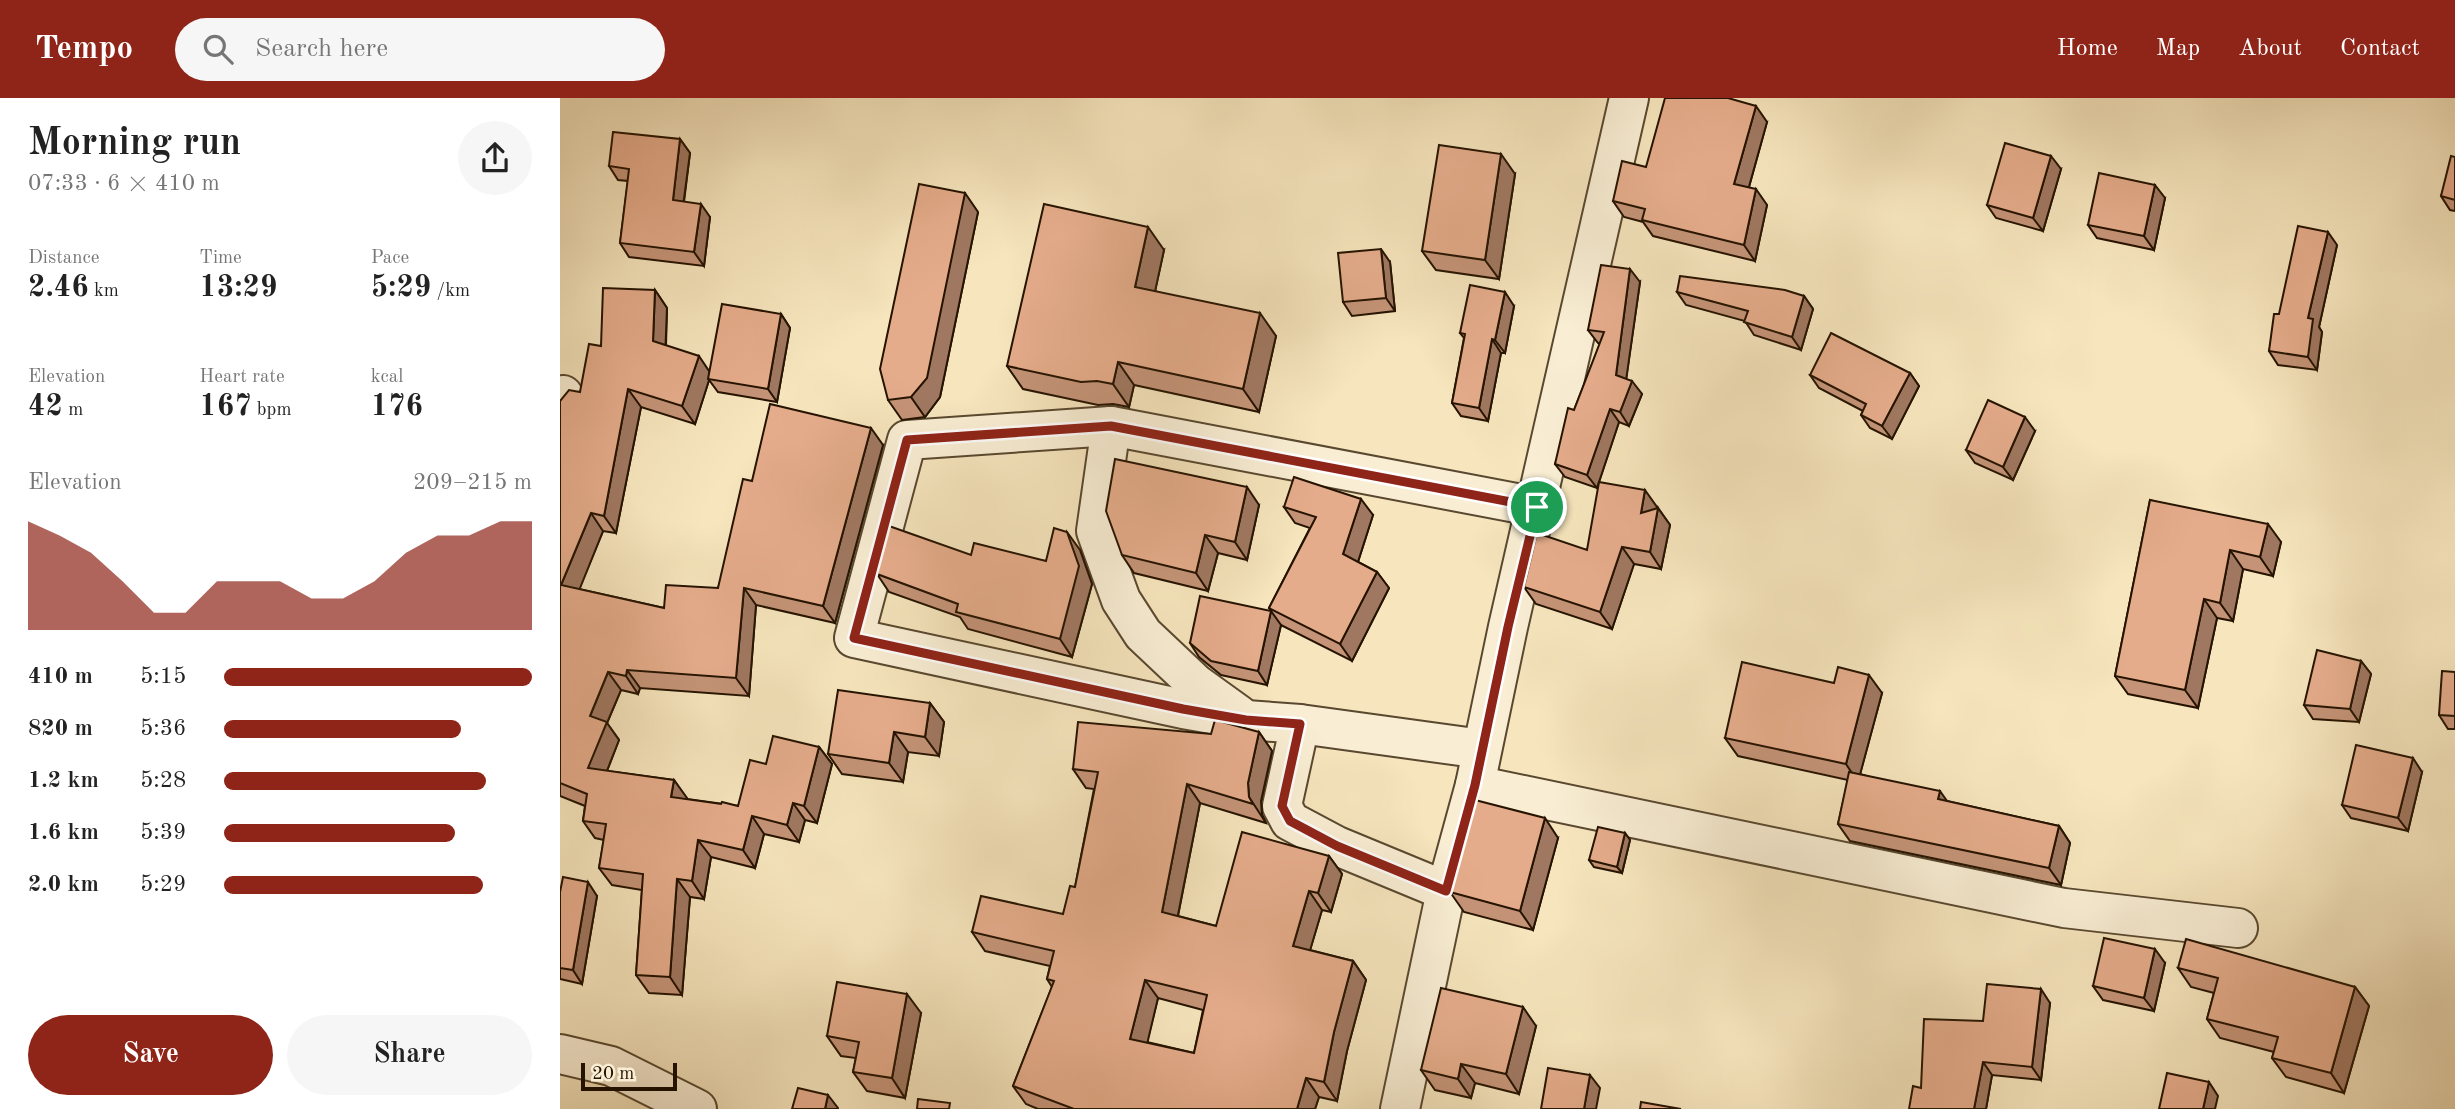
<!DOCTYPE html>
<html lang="en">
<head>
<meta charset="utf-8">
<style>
	:root { --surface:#fff; --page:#f6f6f6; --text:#222; --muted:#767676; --accent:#8f2418 }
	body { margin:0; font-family:"Old Standard TT",serif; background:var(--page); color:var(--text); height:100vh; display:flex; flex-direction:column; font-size:26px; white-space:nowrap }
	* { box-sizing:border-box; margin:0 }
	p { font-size:23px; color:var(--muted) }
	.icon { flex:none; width:38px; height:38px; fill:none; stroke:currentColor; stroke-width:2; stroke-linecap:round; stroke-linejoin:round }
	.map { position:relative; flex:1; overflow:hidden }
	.details { display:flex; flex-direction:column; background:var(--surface); width:560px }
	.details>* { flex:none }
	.scale { position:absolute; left:21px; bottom:18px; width:96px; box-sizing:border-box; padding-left:7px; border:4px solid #251300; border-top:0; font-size:19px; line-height:24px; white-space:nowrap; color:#251300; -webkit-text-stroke:5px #f9eed4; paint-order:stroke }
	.pin { position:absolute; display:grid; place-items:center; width:60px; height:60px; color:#fff; margin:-30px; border:4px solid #fff; border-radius:50%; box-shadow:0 2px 7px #0007 }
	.round { display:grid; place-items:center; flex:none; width:74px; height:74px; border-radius:37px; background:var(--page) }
	.headline { display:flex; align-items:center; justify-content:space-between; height:119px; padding:0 28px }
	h1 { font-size:38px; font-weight:700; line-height:52px }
	.figures { display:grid; grid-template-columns:repeat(3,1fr); gap:10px; height:119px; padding:7px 28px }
	.figures div { display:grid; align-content:center }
	.figures b { font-size:30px; font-weight:700 }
	.figures small { font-size:19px; font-weight:400 }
	.figures p { font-size:19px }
	.chart { height:196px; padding:14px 28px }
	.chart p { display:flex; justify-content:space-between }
	.chart svg { width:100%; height:126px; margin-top:7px; fill:var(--accent); opacity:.7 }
	.action { display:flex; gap:14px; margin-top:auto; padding:14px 28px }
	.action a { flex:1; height:80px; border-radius:42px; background:var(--accent); color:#fff; font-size:28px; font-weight:700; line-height:80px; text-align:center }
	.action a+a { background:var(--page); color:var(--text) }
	ul { padding:0 28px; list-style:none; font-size:23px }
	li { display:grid; grid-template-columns:112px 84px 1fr; align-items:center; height:52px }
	li i { height:18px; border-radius:9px; background:var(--accent) }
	header { display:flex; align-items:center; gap:42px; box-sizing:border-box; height:98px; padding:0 35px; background:var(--accent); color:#fff }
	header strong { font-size:33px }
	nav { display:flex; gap:38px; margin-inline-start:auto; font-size:24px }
	.search { width:490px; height:63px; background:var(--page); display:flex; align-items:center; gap:18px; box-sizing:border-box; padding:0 24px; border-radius:38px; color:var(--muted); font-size:26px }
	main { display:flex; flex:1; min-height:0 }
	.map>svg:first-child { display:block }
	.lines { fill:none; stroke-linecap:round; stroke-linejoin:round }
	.minor-casing { stroke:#59482f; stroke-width:42 }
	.minor { stroke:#f9eed4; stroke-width:38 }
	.wall { fill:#c59478; stroke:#251300; stroke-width:2; fill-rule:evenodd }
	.shaded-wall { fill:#a07861; stroke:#251300; stroke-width:2 }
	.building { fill:#e5ac8b; stroke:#251300; stroke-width:2; fill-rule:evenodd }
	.route-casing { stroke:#fff; stroke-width:14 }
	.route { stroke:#8f2418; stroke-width:9 }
</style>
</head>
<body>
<header>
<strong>Tempo</strong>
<div class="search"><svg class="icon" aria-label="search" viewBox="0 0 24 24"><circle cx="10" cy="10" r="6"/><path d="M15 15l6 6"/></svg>Search here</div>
<nav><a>Home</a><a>Map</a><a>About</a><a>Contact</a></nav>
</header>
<main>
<section class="details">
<div class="headline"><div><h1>Morning run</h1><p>07:33 · 6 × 410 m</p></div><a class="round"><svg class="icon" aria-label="share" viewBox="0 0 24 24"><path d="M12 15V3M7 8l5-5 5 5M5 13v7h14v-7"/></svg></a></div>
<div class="figures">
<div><p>Distance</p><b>2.46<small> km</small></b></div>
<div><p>Time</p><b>13:29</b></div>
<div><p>Pace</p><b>5:29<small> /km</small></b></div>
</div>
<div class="figures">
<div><p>Elevation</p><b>42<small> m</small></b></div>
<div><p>Heart rate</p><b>167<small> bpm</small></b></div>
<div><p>kcal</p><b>176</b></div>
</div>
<div class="chart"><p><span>Elevation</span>209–215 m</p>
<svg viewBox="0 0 160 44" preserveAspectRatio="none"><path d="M0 44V6L10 11L20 17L30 27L40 38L50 38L60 27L70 27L80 27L90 33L100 33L110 27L120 17L130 11L140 11L150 6L160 6V44z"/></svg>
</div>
<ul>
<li><b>410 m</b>5:15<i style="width:100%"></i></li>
<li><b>820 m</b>5:36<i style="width:77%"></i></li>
<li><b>1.2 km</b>5:28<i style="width:85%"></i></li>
<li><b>1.6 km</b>5:39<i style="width:75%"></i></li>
<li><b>2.0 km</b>5:29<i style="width:84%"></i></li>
</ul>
<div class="action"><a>Save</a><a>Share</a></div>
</section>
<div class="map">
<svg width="1895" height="1011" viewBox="0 0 1895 1011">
	<rect width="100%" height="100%" fill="#f6e5bd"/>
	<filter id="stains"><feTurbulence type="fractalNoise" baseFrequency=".00286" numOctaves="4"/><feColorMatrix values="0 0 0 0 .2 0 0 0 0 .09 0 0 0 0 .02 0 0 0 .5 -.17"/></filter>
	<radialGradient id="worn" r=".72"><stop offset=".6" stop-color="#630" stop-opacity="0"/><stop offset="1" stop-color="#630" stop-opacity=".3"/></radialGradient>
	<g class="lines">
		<g class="minor-casing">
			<g id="minor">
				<polyline points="0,303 3,297"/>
				<polyline points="551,328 536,433 561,502 583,536 636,586 679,617"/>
				<polyline points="740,626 722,708 730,723 777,748 886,793"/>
				<polyline points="922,651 740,626 686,622 623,611 294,540 347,342 551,328 977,409"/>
				<polyline points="915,687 1504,810 1678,830"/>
				<polyline points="0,956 51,968 137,1011"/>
				<polyline points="840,1011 886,793 915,687 948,529 1069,0"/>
			</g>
		</g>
		<use href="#minor" class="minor"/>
	</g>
	<g class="wall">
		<polygon points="1207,24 1189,89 1207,107 1195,163 1093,138 1083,124 1064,119 1053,103 1086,69"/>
		<polygon points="120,41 130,55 124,104 150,119 144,168 69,159 60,145 68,83 58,82 49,68"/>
		<polygon points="1895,59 1895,113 1890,112 1881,98"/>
		<polygon points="1501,71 1483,133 1436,120 1427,107"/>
		<polygon points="955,76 939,181 876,172 862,153"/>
		<polygon points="1605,100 1594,152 1537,140 1528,127"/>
		<polygon points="418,114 380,299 365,319 342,322 328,302"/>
		<polygon points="1777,147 1759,229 1762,234 1757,272 1718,267 1709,253 1719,216"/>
		<polygon points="604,152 595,193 716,238 699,314 574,287 569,309 553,306 538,307 463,291 447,268"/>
		<polygon points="830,164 835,213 792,218 783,204"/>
		<polygon points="1080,184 1066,281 1082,296 1069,328 1059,324 1037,390 1005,379 995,366 1014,312 1040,246 1038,245 1028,232"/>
		<polygon points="95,192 107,210 106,248 150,274 221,216 230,230 217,304 158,294 149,282 135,326 81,309 56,435 43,433 19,491 104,510 158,490 192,383 323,347 275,525 196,507 189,598 80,590 78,596 61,592 47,625 59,642 47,673 114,682 127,701 178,708 206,666 259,649 272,666 257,725 245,722 239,744 204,736 195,770 151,759 144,801 130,799 122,897 89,895 76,877 82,792 52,787 39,770 44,742 35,740 23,723 25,708 0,698 0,303 20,294 41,248"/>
		<polygon points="1117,194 1244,198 1253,211 1241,252 1194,237 1185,223 1126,207"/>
		<polygon points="954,208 945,255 941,255 928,323 901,318 892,305 904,240 900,235"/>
		<polygon points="1350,275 1359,288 1332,341 1310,330 1301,317 1303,313 1259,290 1250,277"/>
		<polygon points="1475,333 1453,382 1415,365 1406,352"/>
		<polygon points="1590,402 1721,444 1713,478 1683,471 1673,523 1657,520 1638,610 1568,596 1555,578"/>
		<polygon points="699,407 687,462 658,455 648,493 574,475 562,457"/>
		<polygon points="724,409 813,417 798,464 817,474 829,490 792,563 721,527 707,587 661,577 639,559 630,545 711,513 709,510 750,430 735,425"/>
		<polygon points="1097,409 1097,411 1098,410 1110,427 1101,471 1074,466 1052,531 976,506 964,489"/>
		<polygon points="520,452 532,486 512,559 408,531 400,519 329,494 317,476 411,457 486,463"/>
		<polygon points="1801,563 1811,576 1799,624 1753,621 1744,607"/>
		<polygon points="1895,574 1895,631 1888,631 1879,617"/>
		<polygon points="1322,595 1300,676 1387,703 1499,728 1510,745 1501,787 1290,743 1278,726 1288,682 1178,658 1165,640"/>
		<polygon points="370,605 384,624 379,658 348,654 343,684 282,676 268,656"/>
		<path d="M 699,634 L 712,653 L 701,703 L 702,717 L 706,725 L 640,705 L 618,818 L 656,828 L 769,758 L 782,776 L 771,814 L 762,812 L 750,852 L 793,863 L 806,882 L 787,953 L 777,1003 L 759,999 L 755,1011 L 478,1011 L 466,1006 L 453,988 L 492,889 L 487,881 L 490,868 L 425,853 L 412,834 L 503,816 L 515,789 L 534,691 L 526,690 L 513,671 L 651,636 ZM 598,900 L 643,912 L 634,955 L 587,944 Z"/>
		<polygon points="1862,674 1848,733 1791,720 1782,707"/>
		<polygon points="1065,735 1070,742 1062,775 1034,769 1029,762"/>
		<polygon points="998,740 973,832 904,814 890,794"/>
		<polygon points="0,794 37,798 22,886 0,881"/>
		<polygon points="1605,865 1594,913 1543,902 1533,888"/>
		<polygon points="1618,870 1795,889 1809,908 1784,995 1726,979 1712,960 1714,954 1660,940 1647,921 1654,895 1631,889"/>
		<polygon points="1490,905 1481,982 1432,977 1426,1011 1361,990 1423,923"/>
		<polygon points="361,915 345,1000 307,993 293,974 296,960 281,958 267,938"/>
		<polygon points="976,928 959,996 915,985 911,1000 875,992 861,972"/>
	</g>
	<g class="shaded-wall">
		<polygon points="1196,8 1207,24 1185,103 1174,86"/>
		<polygon points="120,41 130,55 122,116 113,102"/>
		<polygon points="941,56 955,76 939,181 925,162"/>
		<polygon points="1491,58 1501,71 1483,133 1473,120"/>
		<polygon points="1595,87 1605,100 1594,152 1584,138"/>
		<polygon points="1196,91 1207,107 1195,163 1184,147"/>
		<polygon points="405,95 418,114 380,299 365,319 351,299"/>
		<polygon points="141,106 150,119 144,168 134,154"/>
		<polygon points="588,129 604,152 591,212 575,189"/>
		<polygon points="1768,134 1777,147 1759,229 1762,234 1757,272 1748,259 1748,220"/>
		<polygon points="821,151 830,164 835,213 826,200"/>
		<polygon points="1070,171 1080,184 1065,290 1056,277"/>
		<polygon points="95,192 107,210 105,261 93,243"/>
		<polygon points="945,194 954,208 945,255 935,242"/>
		<polygon points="1244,198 1253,211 1241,252 1232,239"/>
		<polygon points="700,215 716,238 699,314 683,291"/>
		<polygon points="221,216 230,230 217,304 208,291"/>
		<polygon points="932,241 941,255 928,323 919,310"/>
		<polygon points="139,258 151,276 135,326 122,308"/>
		<polygon points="558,264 574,287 569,309 553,286"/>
		<polygon points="1350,275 1359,288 1332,341 1322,328"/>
		<polygon points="1072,283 1082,296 1069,328 1060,314"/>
		<polygon points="68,291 81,309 56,435 44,418"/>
		<polygon points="1050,311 1059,324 1037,390 1027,377"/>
		<polygon points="1465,319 1475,333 1453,382 1443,369"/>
		<polygon points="311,330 323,347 275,525 263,508"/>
		<polygon points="687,389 699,407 687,462 675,444"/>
		<polygon points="1085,392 1097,409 1093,432 1081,415"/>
		<polygon points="801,401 813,417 795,473 783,456"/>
		<polygon points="1098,410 1110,427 1101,471 1090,454"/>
		<polygon points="31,415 43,433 14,505 1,487"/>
		<polygon points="1708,426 1721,444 1713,478 1700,459"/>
		<polygon points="507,434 520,452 532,486 512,559 500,541"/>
		<polygon points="645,437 658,455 648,493 636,475"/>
		<polygon points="1062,449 1074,466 1052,531 1040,514"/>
		<polygon points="1670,452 1683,471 1673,523 1660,505"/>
		<polygon points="817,474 829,490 792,563 780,546"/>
		<polygon points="184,490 196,507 189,598 176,580"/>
		<polygon points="1644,501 1657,520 1638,610 1625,592"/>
		<polygon points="711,513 721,527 707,587 698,573"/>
		<polygon points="1801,563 1811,576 1799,624 1790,611"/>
		<polygon points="67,572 80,590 78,596 66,578"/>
		<polygon points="48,574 61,592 47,625 59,642 41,688 28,670 30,618"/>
		<polygon points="1309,577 1322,595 1298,684 1286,666"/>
		<polygon points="370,605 384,624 379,658 365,639"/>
		<polygon points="334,634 348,654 343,684 329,665"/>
		<polygon points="699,634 712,653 701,703 702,717 706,725 689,699 688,685"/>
		<polygon points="259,649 272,666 257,725 244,708"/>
		<polygon points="1853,660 1862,674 1848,733 1838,720"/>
		<polygon points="114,682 127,700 124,717 111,699"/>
		<polygon points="627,686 640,705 615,832 602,814"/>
		<polygon points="1380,693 1392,710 1378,701"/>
		<polygon points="233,705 245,722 239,744 227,727"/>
		<polygon points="192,718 204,736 195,770 183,752"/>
		<polygon points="985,720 998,740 973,832 960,813"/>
		<polygon points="1499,728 1510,745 1501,787 1489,770"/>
		<polygon points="1065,735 1070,742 1062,775 1057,769"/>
		<polygon points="138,742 151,759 144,801 132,783"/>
		<polygon points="769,758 782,776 771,814 758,795"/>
		<polygon points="117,781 130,799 122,897 110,879"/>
		<polygon points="28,784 37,798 22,886 13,872"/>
		<polygon points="749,793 762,812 746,866 733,848"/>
		<polygon points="1595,851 1605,865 1594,913 1584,900"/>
		<polygon points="793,863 806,882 787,953 777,1003 764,984 774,934"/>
		<polygon points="585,882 598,900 584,959 570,941"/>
		<polygon points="1795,889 1809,908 1784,995 1771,975"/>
		<polygon points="1481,891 1490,905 1481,982 1472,969"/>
		<polygon points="347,896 361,915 345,1000 332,980"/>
		<polygon points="963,909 976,928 959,996 946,976"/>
		<polygon points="1423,964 1432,977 1426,1011 1414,1011"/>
		<polygon points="901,966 915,985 911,1000 898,981"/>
		<polygon points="1030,977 1040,990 1036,1011 1024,1011"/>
		<polygon points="746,980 759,999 755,1011 737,1011"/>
		<polygon points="1649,984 1658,998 1655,1011 1643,1011"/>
		<polygon points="268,997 278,1010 278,1011 265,1011"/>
	</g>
	<g class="building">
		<polygon points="1105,0 1168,0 1196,8 1174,86 1196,91 1184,147 1082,122 1085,111 1053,103 1062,63 1086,69"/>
		<polygon points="53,34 120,41 113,102 141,106 134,154 60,145 69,71 49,68"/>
		<polygon points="1445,45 1491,58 1473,120 1427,107"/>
		<polygon points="879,47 941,56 925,162 862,153"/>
		<polygon points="1891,58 1895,59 1895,102 1881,98"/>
		<polygon points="1539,75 1595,87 1584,138 1528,127"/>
		<polygon points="359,86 405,95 367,280 351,299 328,302 320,271"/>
		<polygon points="484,106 588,129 575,189 700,215 683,291 558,264 553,286 537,283 521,284 447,268"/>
		<polygon points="1738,128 1768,134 1748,220 1753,221 1748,259 1709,253 1714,216 1719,216"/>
		<polygon points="821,151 826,200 783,204 778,155"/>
		<polygon points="1041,167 1070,171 1056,277 1072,283 1060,314 1050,311 1027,377 995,366 1008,310 1014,312 1044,234 1028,232"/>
		<polygon points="1120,178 1225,192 1244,198 1232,239 1184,224 1188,213 1117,194"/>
		<polygon points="910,187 945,194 935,242 932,241 919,310 892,305 905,236 900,235"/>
		<polygon points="43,190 95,192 93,243 139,258 122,308 68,291 44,418 31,415 1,487 104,510 106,487 158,490 183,381 192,383 210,306 311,330 263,508 184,490 176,580 67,572 66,578 48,574 30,618 47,624 28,670 114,682 111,699 161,706 162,704 178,708 190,662 206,666 213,638 259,649 244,708 233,705 227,727 192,718 183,752 138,742 132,783 117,781 110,879 76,877 83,776 39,770 46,726 23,723 27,696 0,685 0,303 9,292 20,294 29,246 41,248"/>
		<polygon points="162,206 221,216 208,291 148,281"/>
		<polygon points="1271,235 1350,275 1322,328 1301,317 1306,306 1250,277"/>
		<polygon points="1428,302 1465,319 1443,369 1406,352"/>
		<polygon points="555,361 687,389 675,444 645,437 636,475 562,457 546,413"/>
		<polygon points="734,379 801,401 783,456 817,474 780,546 709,510 756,419 724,409"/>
		<polygon points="1039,384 1085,392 1081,415 1098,410 1090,454 1062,449 1040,514 964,489 977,435 1027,452"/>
		<polygon points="1590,402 1708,426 1700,459 1670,452 1660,505 1644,501 1625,592 1555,578"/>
		<polygon points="329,428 411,457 414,445 486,463 494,430 507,434 519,468 500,541 396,514 398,506 317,476"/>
		<polygon points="640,498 711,513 698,573 651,563 630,545"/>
		<polygon points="1757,552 1801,563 1790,611 1744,607"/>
		<polygon points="1182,564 1274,585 1278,569 1309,577 1286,666 1165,640"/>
		<polygon points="1882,573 1895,574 1895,618 1879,617"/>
		<polygon points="278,592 370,605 365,639 334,634 329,665 268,656"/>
		<path d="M 655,622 L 699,634 L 688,685 L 689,699 L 693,706 L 627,686 L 602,814 L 656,828 L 682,734 L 769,758 L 758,795 L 749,793 L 733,848 L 793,863 L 774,934 L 764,984 L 746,980 L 737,1011 L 514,1011 L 453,988 L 494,883 L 487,881 L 494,853 L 412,834 L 421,798 L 503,816 L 510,788 L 515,789 L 538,674 L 513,671 L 518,624 L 651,636 ZM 585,882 L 647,897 L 634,955 L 570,941 Z"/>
		<polygon points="1796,647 1853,660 1838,720 1782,707"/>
		<polygon points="1289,674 1380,693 1378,701 1499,728 1489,770 1278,726"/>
		<polygon points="915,702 985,720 960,813 890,794"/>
		<polygon points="1038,729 1065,735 1057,769 1029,762"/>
		<polygon points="3,779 28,784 13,872 0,870 0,794"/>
		<polygon points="1544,840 1595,851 1584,900 1533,888"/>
		<polygon points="1626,841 1795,889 1771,975 1712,960 1718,939 1647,921 1658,880 1618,870"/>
		<polygon points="277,884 347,896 332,980 293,974 299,944 267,938"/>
		<polygon points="1427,886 1481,891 1472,969 1423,964 1414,1011 1349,1011 1353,988 1361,990 1364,921 1423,923"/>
		<polygon points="881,890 963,909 946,976 901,966 898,981 861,972"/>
		<polygon points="988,970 1030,977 1024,1011 981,1011"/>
		<polygon points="1607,975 1649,984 1643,1011 1599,1011"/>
		<polygon points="238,990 268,997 265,1011 232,1011"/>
		<polygon points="358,1001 390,1005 389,1011 357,1011"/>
		<polygon points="1081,1004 1121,1011 1080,1011"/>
	</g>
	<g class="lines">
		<g class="route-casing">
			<polygon id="route" points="551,328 977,409 948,529 915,687 886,793 777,748 730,723 722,708 740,626 686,622 623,611 294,540 347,342"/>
		</g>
		<use href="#route" class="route"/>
	</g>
	<rect width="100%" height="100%" filter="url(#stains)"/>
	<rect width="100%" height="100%" fill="url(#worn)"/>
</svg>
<div class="scale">20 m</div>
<div class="pin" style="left:977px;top:409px;background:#1e9e55"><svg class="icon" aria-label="arrive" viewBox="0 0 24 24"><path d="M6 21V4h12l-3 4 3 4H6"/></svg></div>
</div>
</main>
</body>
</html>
